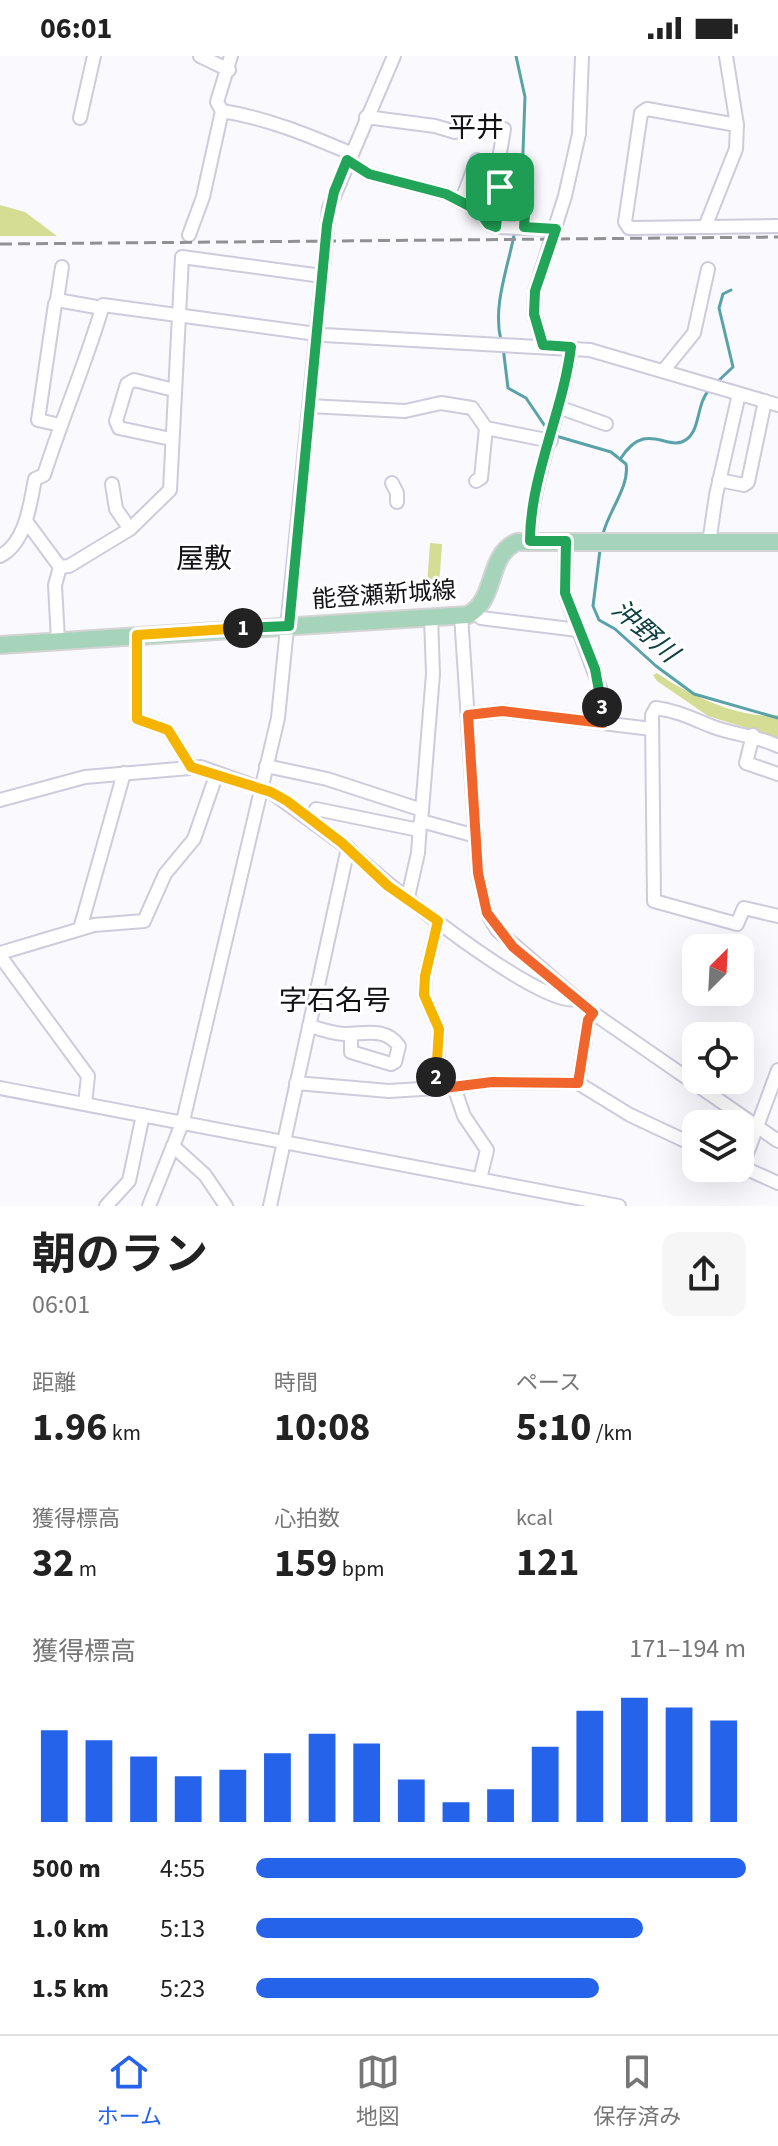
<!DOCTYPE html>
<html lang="ja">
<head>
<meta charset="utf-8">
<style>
	:root { --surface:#fff; --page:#f6f6f6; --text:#222; --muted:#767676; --line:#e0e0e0; --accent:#2563eb }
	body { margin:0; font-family:"Source Sans 3","Noto Sans JP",sans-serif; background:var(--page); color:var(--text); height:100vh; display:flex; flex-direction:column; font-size:30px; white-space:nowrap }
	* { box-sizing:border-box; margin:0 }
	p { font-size:26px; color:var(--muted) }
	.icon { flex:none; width:44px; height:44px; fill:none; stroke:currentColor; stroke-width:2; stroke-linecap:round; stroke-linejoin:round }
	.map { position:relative; height:1150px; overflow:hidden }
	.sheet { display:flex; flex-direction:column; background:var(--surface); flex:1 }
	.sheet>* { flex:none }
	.needle { width:52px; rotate:24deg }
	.controls { position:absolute; left:682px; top:878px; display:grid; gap:16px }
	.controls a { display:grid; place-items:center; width:72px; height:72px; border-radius:16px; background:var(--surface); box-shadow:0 8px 32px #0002; font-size:40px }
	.pin { position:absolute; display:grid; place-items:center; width:68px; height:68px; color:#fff; margin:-34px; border-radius:16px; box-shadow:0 4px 12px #0006 }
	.km { position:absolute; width:40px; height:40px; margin:-20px; border-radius:50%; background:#222; color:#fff; font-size:22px; line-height:40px; text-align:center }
	.round { display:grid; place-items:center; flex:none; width:84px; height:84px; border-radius:16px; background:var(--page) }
	.summary { display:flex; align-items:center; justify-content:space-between; height:136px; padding:0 32px }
	h1 { font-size:44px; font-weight:700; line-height:60px }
	.stats { display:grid; grid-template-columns:repeat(3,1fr); gap:12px; height:136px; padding:8px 32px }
	.stats div { display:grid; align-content:center }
	.stats b { font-size:40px; font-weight:700 }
	.stats small { font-size:22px; font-weight:400 }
	.stats p { font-size:22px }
	.chart { height:224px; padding:16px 32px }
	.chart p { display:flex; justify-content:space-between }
	.chart svg { width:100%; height:144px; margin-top:8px; stroke:var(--accent); stroke-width:6 }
	ul { padding:0 32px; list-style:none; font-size:26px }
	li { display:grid; grid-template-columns:128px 96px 1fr; align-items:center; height:60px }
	li i { height:20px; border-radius:10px; background:var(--accent) }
	.status { display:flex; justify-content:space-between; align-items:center; height:56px; padding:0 40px; background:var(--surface); direction:ltr }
	.status svg { height:22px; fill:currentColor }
	.dock { display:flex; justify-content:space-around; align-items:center; height:112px; border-top:2px solid var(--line); background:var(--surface); font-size:22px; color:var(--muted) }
	.dock a { display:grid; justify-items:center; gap:4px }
	.dock .active { color:var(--accent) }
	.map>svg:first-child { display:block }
	.green { fill:#d5dd95 }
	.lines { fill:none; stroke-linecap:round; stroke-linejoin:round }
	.stream { stroke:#59a2a8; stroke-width:3 }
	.minor-casing { stroke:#cdcbdc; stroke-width:16 }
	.major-casing { stroke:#d4d4d5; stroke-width:20 }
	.minor { stroke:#fff; stroke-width:12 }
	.major { stroke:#a6d4ba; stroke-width:16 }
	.rail { stroke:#909095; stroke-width:3; stroke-dasharray:12 6; stroke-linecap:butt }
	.split-1-casing { stroke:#fff; stroke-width:16 }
	.split-2-casing { stroke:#fff; stroke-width:16 }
	.split-3-casing { stroke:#fff; stroke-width:16 }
	.split-4-casing { stroke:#fff; stroke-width:16 }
	.split-1 { stroke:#22a559; stroke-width:10 }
	.split-2 { stroke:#f5b400; stroke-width:10 }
	.split-3 { stroke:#f0652b; stroke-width:10 }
	.split-4 { stroke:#22a559; stroke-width:10 }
	.labels { text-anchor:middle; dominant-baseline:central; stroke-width:6; stroke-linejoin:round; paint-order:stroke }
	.street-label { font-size:24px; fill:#121217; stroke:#fff }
	.water-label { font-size:26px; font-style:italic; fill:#0f4144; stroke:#fff }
	.quarter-label { font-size:28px; fill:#121217; stroke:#fff }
</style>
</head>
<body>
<div class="status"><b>06:01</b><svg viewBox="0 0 49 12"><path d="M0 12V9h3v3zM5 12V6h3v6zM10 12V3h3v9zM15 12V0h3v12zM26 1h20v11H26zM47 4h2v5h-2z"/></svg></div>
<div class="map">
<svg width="778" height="1150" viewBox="0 0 778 1150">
	<rect width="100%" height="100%" fill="#fafafe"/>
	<g class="green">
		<polygon points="0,149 25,156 57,180 0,180"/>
		<polygon points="430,487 442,488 438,545 426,544"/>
		<path d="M 657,617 C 687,638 741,664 778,659 L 778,682 L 708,660 L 657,625 L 653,619 Z"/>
	</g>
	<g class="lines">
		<g class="stream">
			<polyline points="516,0 525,41 522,123"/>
			<polyline points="517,167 521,131"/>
			<path d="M 501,284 C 492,250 509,209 515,174"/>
			<polyline points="503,291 508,332 526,342 547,373"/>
			<polyline points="715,328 733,311 719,252 723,238 731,234"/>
			<path d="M 556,380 L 611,396 L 626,408 C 630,430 608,456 603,478"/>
			<path d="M 621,402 C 647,362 668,398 687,383 C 701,372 696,347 710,333"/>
			<polyline points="600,494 593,550 599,564 615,573 656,610 694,638 778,662"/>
		</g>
		<g class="minor-casing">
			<g id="minor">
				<polyline points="200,0 229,14"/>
				<path d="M 222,55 C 267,62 308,79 350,97"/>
				<polyline points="366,61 435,70 455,76"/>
				<polyline points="80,62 94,0"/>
				<polyline points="737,69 647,53 641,57 625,166 629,172 778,170"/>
				<polyline points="347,104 369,118 446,138 479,155 488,168 496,171 556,173"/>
				<polyline points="503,124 527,130 524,171"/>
				<polyline points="461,146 477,104"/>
				<polyline points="496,171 503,124 499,103 504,73"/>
				<polyline points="705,171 736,93 737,69 726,0"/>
				<polyline points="189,179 203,141 222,55 217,46 231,0"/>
				<polyline points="57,244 62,211"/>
				<polyline points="543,289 534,258 535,235 565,140 579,78 582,0"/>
				<polyline points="663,315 694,277 708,213"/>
				<polyline points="309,350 405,355 441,347 472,352 486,372 551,385"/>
				<polyline points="561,352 606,368"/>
				<polyline points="60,369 38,364 55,248 57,244 102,252"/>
				<polyline points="171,383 119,372 116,365 127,328 134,324 174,334"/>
				<polyline points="719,424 744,429 748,426 765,345"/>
				<polyline points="476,425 481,422 486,372"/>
				<polyline points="392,427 397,437 397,446"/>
				<polyline points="112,428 116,453 130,473"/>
				<polyline points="26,465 60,511 69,510 130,473 170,434 182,201 322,220"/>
				<path d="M 530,485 C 531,420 563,356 571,291"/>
				<polyline points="566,485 565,537 600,632 603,667"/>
				<polyline points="709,487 716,439 739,338"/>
				<path d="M 0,500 C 26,487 30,448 35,423 L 44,419 C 62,362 86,307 103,249 L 324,279 L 590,294 L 778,349"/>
				<polyline points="474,556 481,562 578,574"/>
				<polyline points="461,559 478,817 487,857 497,874 593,957 778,1085"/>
				<polyline points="137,579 137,663 168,674 191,711"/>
				<polyline points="58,584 55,529 60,511"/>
				<polyline points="468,659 502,655 652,673"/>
				<polyline points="753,679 746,707 778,718"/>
				<path d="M 778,690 C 756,679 733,679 711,670 C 691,662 678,655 656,652 L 652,659 L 654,845 L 737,868 L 744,852 L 778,860"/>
				<polyline points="266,710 327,723 422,754 421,765 476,780"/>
				<polyline points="0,744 85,721 201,711 271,736 348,792 270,1150"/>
				<polyline points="422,754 433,618 431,561"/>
				<polyline points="312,763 316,753 419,774"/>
				<path d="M 348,792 C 376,821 543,954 576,943"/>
				<polyline points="408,841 418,797 420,768"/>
				<polyline points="80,873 124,717"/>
				<polyline points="0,897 94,869 144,865 165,818 194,783 217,717"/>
				<polyline points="0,900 88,1020 85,1048"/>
				<path d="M 309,970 C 321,973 334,978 346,978 C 366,978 385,971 399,990 L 395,1006 L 391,1008 L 351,996 L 351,978"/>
				<polyline points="296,1027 389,1035 454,1031 464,1060 487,1094 480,1123"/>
				<polyline points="578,1027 588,964 593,957"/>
				<polyline points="454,1031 492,1026 578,1027 630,1059 696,1090"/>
				<polyline points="0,1032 619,1150"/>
				<polyline points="436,1033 439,973 424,939 425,920 438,865"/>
				<polyline points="173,1090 205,1119 226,1150"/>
				<polyline points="740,1110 778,1127"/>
				<polyline points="742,1111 778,1014"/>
				<polyline points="106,1150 129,1125 143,1059"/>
				<polyline points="149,1150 183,1065 278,662 329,152 394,0"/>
			</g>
		</g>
		<g class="major-casing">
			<path id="major" d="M 0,589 L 468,559 C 498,542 486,500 517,486 L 778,486"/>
		</g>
		<use href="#minor" class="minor"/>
		<use href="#major" class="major"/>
		<polyline class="rail" points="0,188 778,181"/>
	</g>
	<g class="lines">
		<g class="split-1-casing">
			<polyline id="split-1" points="243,572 289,570 327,169 334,136 347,104 369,118 446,138 479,155 488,168 496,171 500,131"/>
		</g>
		<g class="split-2-casing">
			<polyline id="split-2" points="243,572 137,579 137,663 168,674 191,711 271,736 287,745 342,787 388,830 438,865 425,920 424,939 439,973 436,1021"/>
		</g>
		<g class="split-3-casing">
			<polyline id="split-3" points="436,1021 436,1033 492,1026 578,1027 588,964 593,957 513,891 487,857 478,817 468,659 502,655 603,667 602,651"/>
		</g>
		<g class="split-4-casing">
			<path id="split-4" d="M 500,131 L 503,124 L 527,130 L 524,171 L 556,173 L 535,235 L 534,258 L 543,289 L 571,291 C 563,356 530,420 530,485 L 566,485 L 565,537 L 595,613 L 602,651"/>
		</g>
		<use href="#split-1" class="split-1"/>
		<use href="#split-2" class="split-2"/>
		<use href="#split-3" class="split-3"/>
		<use href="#split-4" class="split-4"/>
	</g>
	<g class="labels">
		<g class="street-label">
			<text transform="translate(384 539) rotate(-4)">能登瀬新城線</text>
		</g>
		<g class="water-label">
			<text transform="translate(645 575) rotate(42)">沖野川</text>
		</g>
		<g class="quarter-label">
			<text x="476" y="72">平井</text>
			<text x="204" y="503">屋敷</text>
			<text x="335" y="945">字石名号</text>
		</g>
	</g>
</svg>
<div class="controls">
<a><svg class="needle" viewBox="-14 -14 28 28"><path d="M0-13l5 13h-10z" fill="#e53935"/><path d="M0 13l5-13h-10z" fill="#767676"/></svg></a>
<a><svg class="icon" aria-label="locate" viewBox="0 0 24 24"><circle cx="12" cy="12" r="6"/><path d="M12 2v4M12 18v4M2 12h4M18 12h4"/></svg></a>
<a><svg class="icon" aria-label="layers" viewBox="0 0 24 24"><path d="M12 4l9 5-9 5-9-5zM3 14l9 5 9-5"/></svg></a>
</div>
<div class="pin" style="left:500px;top:131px;background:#1e9e55"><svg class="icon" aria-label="arrive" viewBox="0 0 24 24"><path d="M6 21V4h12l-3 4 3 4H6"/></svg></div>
<b class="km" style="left:243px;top:572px">1</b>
<b class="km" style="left:436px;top:1021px">2</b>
<b class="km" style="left:602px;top:651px">3</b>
</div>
<section class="sheet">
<div class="summary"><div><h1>朝のラン</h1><p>06:01</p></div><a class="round"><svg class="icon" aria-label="share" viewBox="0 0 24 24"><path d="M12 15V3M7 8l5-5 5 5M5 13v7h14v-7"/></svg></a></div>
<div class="stats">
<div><p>距離</p><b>1.96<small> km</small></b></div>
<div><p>時間</p><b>10:08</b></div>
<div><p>ペース</p><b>5:10<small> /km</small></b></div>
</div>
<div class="stats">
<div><p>獲得標高</p><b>32<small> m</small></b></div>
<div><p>心拍数</p><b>159<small> bpm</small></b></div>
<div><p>kcal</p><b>121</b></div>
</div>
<div class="chart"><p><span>獲得標高</span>171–194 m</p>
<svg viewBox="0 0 160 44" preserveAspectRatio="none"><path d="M5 44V16M15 44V19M25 44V24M35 44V30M45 44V28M55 44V23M65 44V17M75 44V20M85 44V31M95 44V38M105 44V34M115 44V21M125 44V10M135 44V6M145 44V9M155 44V13"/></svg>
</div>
<ul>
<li><b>500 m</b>4:55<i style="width:100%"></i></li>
<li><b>1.0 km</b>5:13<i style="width:79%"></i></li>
<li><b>1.5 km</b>5:23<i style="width:70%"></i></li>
</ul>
</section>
<nav class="dock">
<a class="active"><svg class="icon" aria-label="home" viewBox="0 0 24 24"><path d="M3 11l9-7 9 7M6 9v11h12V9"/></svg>ホーム</a>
<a><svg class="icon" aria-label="map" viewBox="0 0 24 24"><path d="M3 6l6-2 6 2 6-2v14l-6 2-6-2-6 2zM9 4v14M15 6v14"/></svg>地図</a>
<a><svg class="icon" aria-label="saved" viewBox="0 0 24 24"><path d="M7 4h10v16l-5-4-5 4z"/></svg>保存済み</a>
</nav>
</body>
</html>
